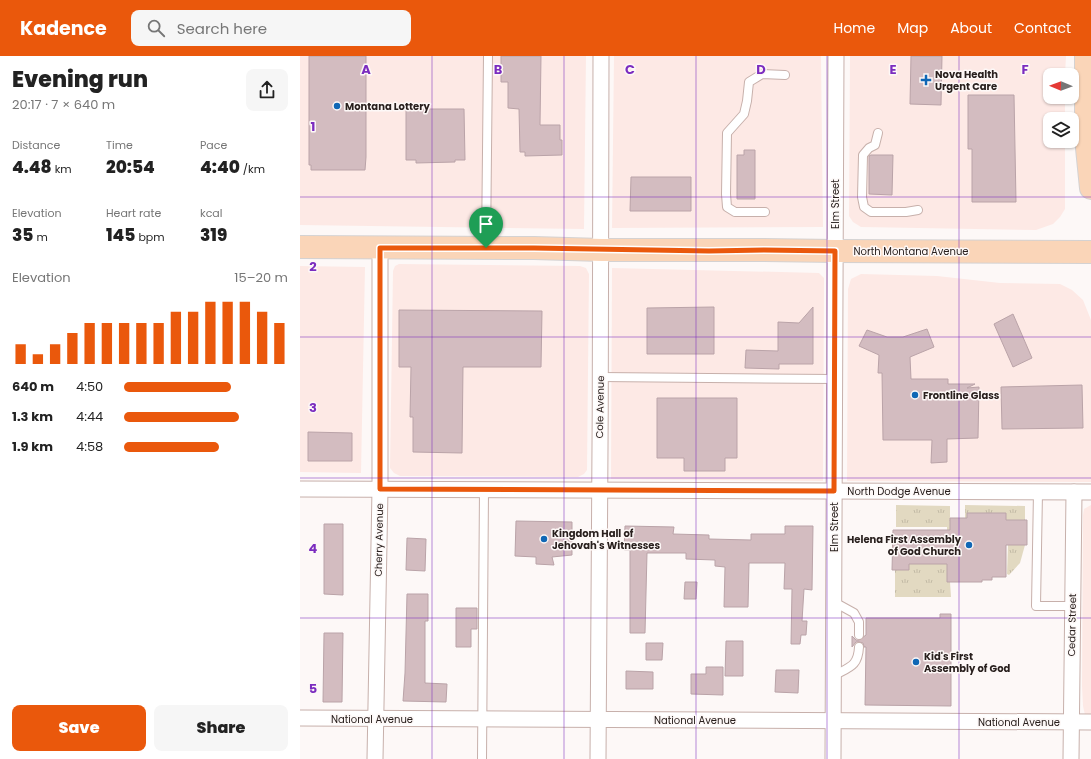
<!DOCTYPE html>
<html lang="en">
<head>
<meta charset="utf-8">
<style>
	:root { --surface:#fff; --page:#f6f6f6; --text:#222; --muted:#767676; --accent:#ea580c }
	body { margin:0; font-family:Poppins,sans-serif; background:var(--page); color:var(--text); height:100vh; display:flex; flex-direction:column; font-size:15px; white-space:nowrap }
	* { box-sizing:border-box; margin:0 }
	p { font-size:13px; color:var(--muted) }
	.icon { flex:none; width:22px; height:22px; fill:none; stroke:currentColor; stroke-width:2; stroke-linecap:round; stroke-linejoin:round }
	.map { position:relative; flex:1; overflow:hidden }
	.panel { display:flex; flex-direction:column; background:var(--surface); width:300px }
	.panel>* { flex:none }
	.needle { width:26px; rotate:271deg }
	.buttons { position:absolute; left:743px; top:12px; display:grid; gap:8px }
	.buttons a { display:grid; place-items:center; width:36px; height:36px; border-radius:8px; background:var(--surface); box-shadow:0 1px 3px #0004; font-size:20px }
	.pin { position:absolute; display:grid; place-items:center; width:34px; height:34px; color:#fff; margin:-41px -17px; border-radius:50% 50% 50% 0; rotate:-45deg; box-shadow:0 0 4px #0007 }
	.pin .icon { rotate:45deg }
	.round { display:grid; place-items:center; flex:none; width:42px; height:42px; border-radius:8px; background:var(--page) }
	.overview { display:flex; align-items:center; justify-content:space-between; height:68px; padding:0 12px }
	h1 { font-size:22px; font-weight:800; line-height:30px }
	.metrics { display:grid; grid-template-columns:repeat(3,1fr); gap:6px; height:68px; padding:4px 12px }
	.metrics div { display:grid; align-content:center }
	.metrics b { font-size:17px; font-weight:800 }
	.metrics small { font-size:11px; font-weight:400 }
	.metrics p { font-size:11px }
	.chart { height:112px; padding:8px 12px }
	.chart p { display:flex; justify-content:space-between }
	.chart svg { width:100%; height:72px; margin-top:4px; stroke:var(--accent); stroke-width:6 }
	.cta { display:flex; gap:8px; margin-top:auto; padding:8px 12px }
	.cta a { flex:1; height:46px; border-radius:8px; background:var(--accent); color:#fff; font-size:16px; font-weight:800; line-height:46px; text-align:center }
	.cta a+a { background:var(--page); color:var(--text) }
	ul { padding:0 12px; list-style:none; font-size:13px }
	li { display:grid; grid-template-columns:64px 48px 1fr; align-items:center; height:30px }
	li i { height:10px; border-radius:5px; background:var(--accent) }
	header { display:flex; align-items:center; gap:24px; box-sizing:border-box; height:56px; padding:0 20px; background:var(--accent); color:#fff }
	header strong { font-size:19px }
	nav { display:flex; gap:22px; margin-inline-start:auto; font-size:14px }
	.search { width:280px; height:36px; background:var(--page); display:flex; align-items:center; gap:10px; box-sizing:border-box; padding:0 14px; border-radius:8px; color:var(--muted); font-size:15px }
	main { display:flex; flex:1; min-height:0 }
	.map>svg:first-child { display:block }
	.built { fill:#fde9e5 }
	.grass { fill:url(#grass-tufts) }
	.building { fill:#d3bcc0; stroke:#baa3a8 }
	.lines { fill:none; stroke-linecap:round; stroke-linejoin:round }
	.lane-casing { stroke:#c7b0ab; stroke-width:10 }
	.street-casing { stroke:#c7b0ab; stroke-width:17 }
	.primary-casing { stroke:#d4d2d2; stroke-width:24 }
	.lane { stroke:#fff; stroke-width:8 }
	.street { stroke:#fff; stroke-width:15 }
	.primary { stroke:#fad5b8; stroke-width:22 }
	.route-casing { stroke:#fff; stroke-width:8 }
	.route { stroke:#ea580c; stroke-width:5 }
	.grid { fill:none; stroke:#7b2cbf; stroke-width:1; stroke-opacity:0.55 }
	.poi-dot { fill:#1067b5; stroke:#fdf8f7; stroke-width:1.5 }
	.labels { text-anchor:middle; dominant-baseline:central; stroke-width:3; stroke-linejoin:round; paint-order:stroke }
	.poi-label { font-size:10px; font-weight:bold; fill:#29201e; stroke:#fdf8f7; text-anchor:start }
	.street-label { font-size:10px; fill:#29201e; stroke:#fdf8f7 }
	.grid-label { font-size:13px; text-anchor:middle; font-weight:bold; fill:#7b2cbf; stroke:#fdf8f7; stroke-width:3; stroke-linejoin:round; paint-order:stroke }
</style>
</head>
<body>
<header>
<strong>Kadence</strong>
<div class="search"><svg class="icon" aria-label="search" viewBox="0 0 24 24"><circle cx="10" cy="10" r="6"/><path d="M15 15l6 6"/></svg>Search here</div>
<nav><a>Home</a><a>Map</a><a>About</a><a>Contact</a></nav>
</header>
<main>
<section class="panel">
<div class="overview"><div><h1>Evening run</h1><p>20:17 · 7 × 640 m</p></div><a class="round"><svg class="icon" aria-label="share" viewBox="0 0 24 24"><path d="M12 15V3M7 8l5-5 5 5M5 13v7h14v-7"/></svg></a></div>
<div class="metrics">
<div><p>Distance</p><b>4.48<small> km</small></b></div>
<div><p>Time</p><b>20:54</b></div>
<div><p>Pace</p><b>4:40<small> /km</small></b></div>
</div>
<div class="metrics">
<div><p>Elevation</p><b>35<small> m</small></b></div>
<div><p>Heart rate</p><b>145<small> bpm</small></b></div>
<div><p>kcal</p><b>319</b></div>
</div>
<div class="chart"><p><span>Elevation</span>15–20 m</p>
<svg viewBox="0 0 160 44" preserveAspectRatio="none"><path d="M5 44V32M15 44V38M25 44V32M35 44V25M45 44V19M55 44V19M65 44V19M75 44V19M85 44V19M95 44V12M105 44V12M115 44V6M125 44V6M135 44V6M145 44V12M155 44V19"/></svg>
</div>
<ul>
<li><b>640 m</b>4:50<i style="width:65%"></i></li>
<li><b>1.3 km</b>4:44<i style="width:70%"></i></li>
<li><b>1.9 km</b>4:58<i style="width:58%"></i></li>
</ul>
<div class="cta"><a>Save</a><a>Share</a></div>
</section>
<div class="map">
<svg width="791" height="703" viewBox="0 0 791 703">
	<defs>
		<pattern id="grass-tufts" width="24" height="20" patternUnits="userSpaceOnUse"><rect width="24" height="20" fill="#e2d9c1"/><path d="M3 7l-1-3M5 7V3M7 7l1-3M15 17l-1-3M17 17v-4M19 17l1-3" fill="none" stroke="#c2baa5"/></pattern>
	</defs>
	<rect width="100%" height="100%" fill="#fdf8f7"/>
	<g class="built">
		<polygon points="0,0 286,0 284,173 0,169"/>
		<polygon points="314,0 521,0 523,171 312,172"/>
		<polygon points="550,0 766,0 765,19 750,19 750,41 765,41 765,63 750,63 750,85 765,85 765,153 760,161 753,168 736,174 561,171 553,166 549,160"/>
		<polygon points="99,208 280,210 286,212 289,218 287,414 284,418 278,421 100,420 94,417 90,412 93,215 95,210"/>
		<polygon points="0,210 65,211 61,417 0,416"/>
		<polygon points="312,212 519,217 524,222 523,425 311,423"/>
		<polygon points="561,218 637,220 700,227 760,228 772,234 783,244 791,264 791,426 547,425 548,233 551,223"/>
		<polygon points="791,449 791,660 785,659 783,650 782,630 783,459 784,453"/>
	</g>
	<g class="grass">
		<polygon points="596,449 650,450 650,474 647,474 647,471 596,471"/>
		<polygon points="665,449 725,450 725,464 706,464 706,457 667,457 667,468 665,468"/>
		<polygon points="708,489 725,489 720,507 709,519 707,518"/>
		<polygon points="609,508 647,508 647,526 650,526 651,541 595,541 595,514"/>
	</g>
	<g class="building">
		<polygon points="9,0 66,0 66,101 65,114 11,114 11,109 9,109"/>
		<polygon points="201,0 241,0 240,69 260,69 260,84 262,84 262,99 225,100 225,96 220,96 219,53 208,52 208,26 201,26"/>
		<polygon points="611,0 642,0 641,49 610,48"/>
		<polygon points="668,39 714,39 716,146 672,146 672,93 668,93"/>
		<polygon points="106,53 164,53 165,104 155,104 155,106 116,107 116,104 106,104"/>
		<polygon points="444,94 455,94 455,143 437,143 437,99 444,99"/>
		<polygon points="571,99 593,99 592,139 569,138 569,100"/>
		<polygon points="331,121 391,121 391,155 330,155"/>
		<polygon points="414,251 414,298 347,298 347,252"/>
		<polygon points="513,251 513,308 479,308 479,313 445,312 446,294 478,295 478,266 499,267"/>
		<polygon points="99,254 242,255 241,311 163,311 162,397 113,396 113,361 110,361 111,311 99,311"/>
		<polygon points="713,258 732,302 713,311 694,268"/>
		<polygon points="627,273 634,291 610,301 611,323 648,323 648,328 675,328 667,332 679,331 678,382 647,383 647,406 631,407 632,384 583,384 582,317 578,317 579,299 559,290 567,274 587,281 603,281"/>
		<polygon points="782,329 783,372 702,373 701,331"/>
		<polygon points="357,342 437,342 437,402 425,402 425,415 384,415 384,402 357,402"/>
		<polygon points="8,376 52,377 52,405 8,405"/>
		<polygon points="667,457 706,457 706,464 727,464 727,489 706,489 706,521 692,521 692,524 682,524 682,526 647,526 647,508 609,508 609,514 592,514 593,474 650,474 650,462 667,462"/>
		<polygon points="216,465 272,466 272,499 252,501 254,509 236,508 236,501 215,500"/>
		<polygon points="24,468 43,468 43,539 24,538"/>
		<polygon points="325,470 374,471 373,478 409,479 409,483 451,484 451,478 485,478 485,470 513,470 512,534 504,533 502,565 507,565 506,579 501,579 500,588 491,588 492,533 484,533 485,507 449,507 448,551 424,551 425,511 415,510 415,504 386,503 386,497 347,497 345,577 330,577 330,494 324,494"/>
		<polygon points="107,482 126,483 125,515 106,514"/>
		<polygon points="385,526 397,526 396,543 384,543"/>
		<polygon points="107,538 128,538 128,565 125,565 125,627 147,628 146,646 103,645 105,617"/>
		<polygon points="156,552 177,552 177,573 171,573 171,591 156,591"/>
		<polygon points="640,558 651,558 651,650 565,649 566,591 564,591 563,587 559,586 556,586 552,591 552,580 556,584 559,584 566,579 566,562 640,562"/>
		<polygon points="24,577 43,577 42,646 23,646"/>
		<polygon points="426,585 443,585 443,620 425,620"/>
		<polygon points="346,587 363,587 362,604 346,604"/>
		<polygon points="406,611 423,611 423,639 391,638 391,618 406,618"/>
		<polygon points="476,614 499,614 498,637 475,636"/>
		<polygon points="326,615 353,616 353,633 326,633"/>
	</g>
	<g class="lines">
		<g class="lane-casing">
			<g id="lane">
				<polyline points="578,77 575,89 569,92 563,99 562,141 564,151 571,156 606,156 618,154"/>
				<polyline points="465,156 435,156 427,151 426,138 427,77 444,58 447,45 449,26 462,18 485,19"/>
				<polyline points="186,191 188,0"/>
				<polyline points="300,321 535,323"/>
				<polyline points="738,436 736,550 773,550"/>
				<polyline points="534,546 554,557 559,566 559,579"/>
				<path d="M 533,620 C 549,611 558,611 559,591"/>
				<polyline points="182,703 184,433"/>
			</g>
		</g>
		<g class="street-casing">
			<g id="street">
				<polyline points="0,433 791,436"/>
				<polyline points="0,662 791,666"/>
				<polyline points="75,703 80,433 80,192"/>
				<path d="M 298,703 C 299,469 302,234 301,0"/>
				<polyline points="533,703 536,0"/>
				<polyline points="771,703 774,436"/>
			</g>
		</g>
		<g class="primary-casing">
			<g id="primary">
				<polyline points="786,0 786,82 791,132"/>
				<polyline points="0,191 234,192 302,194 464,194 535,195 791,196"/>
			</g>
		</g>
		<use href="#lane" class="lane"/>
		<use href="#street" class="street"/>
		<use href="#primary" class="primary"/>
	</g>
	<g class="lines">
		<g class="route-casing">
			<polygon id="route" points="80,192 234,192 409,195 464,194 535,195 534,435 80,433"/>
		</g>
		<use href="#route" class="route"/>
	</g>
	<path class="grid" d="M 132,0 L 132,703M 264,0 L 264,703M 396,0 L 396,703M 527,0 L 527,703M 659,0 L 659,703M 0,141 L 791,141M 0,281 L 791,281M 0,422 L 791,422M 0,562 L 791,562"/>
	<g class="poi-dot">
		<path d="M624 18h4v4h4v4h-4v4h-4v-4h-4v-4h4z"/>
		<circle cx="37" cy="50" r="4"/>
		<circle cx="615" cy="339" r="4"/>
		<circle cx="244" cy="483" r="4"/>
		<circle cx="669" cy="489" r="4"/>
		<circle cx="616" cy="606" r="4"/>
	</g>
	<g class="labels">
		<g class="poi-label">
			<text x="635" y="18">Nova Health<tspan x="635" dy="12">Urgent Care</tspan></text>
			<text x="45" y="50">Montana Lottery</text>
			<text x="623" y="339">Frontline Glass</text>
			<text x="252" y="477">Kingdom Hall of<tspan x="252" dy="12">Jehovah's Witnesses</tspan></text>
			<text x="661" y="483" text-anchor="end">Helena First Assembly<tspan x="661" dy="12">of God Church</tspan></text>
			<text x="624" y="600">Kid's First<tspan x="624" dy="12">Assembly of God</tspan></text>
		</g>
		<g class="street-label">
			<text transform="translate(535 148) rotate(-90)">Elm Street</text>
			<text x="611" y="195">North Montana Avenue</text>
			<text transform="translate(300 351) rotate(-89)">Cole Avenue</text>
			<text x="599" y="435">North Dodge Avenue</text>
			<text transform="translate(534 471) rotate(-90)">Elm Street</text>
			<text transform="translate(79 484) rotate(-89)">Cherry Avenue</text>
			<text transform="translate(772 569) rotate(-89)">Cedar Street</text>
			<text x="72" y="663">National Avenue</text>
			<text x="395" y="664">National Avenue</text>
			<text x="719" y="666">National Avenue</text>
		</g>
	</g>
	<g class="grid-label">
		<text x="66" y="18">A</text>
		<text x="198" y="18">B</text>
		<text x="330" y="18">C</text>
		<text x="461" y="18">D</text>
		<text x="593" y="18">E</text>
		<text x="725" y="18">F</text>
		<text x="13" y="75">1</text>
		<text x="13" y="215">2</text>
		<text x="13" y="356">3</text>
		<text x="13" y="497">4</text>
		<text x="13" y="637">5</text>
	</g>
</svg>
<div class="buttons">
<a><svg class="needle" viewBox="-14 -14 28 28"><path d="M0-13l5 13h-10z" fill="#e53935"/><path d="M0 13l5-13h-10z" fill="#767676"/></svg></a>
<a><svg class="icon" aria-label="layers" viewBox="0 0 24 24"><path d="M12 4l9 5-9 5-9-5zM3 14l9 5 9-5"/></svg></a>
</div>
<div class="pin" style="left:186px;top:192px;background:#1e9e55"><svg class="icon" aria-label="arrive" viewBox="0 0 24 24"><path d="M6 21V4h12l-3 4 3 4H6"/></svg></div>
</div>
</main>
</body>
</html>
